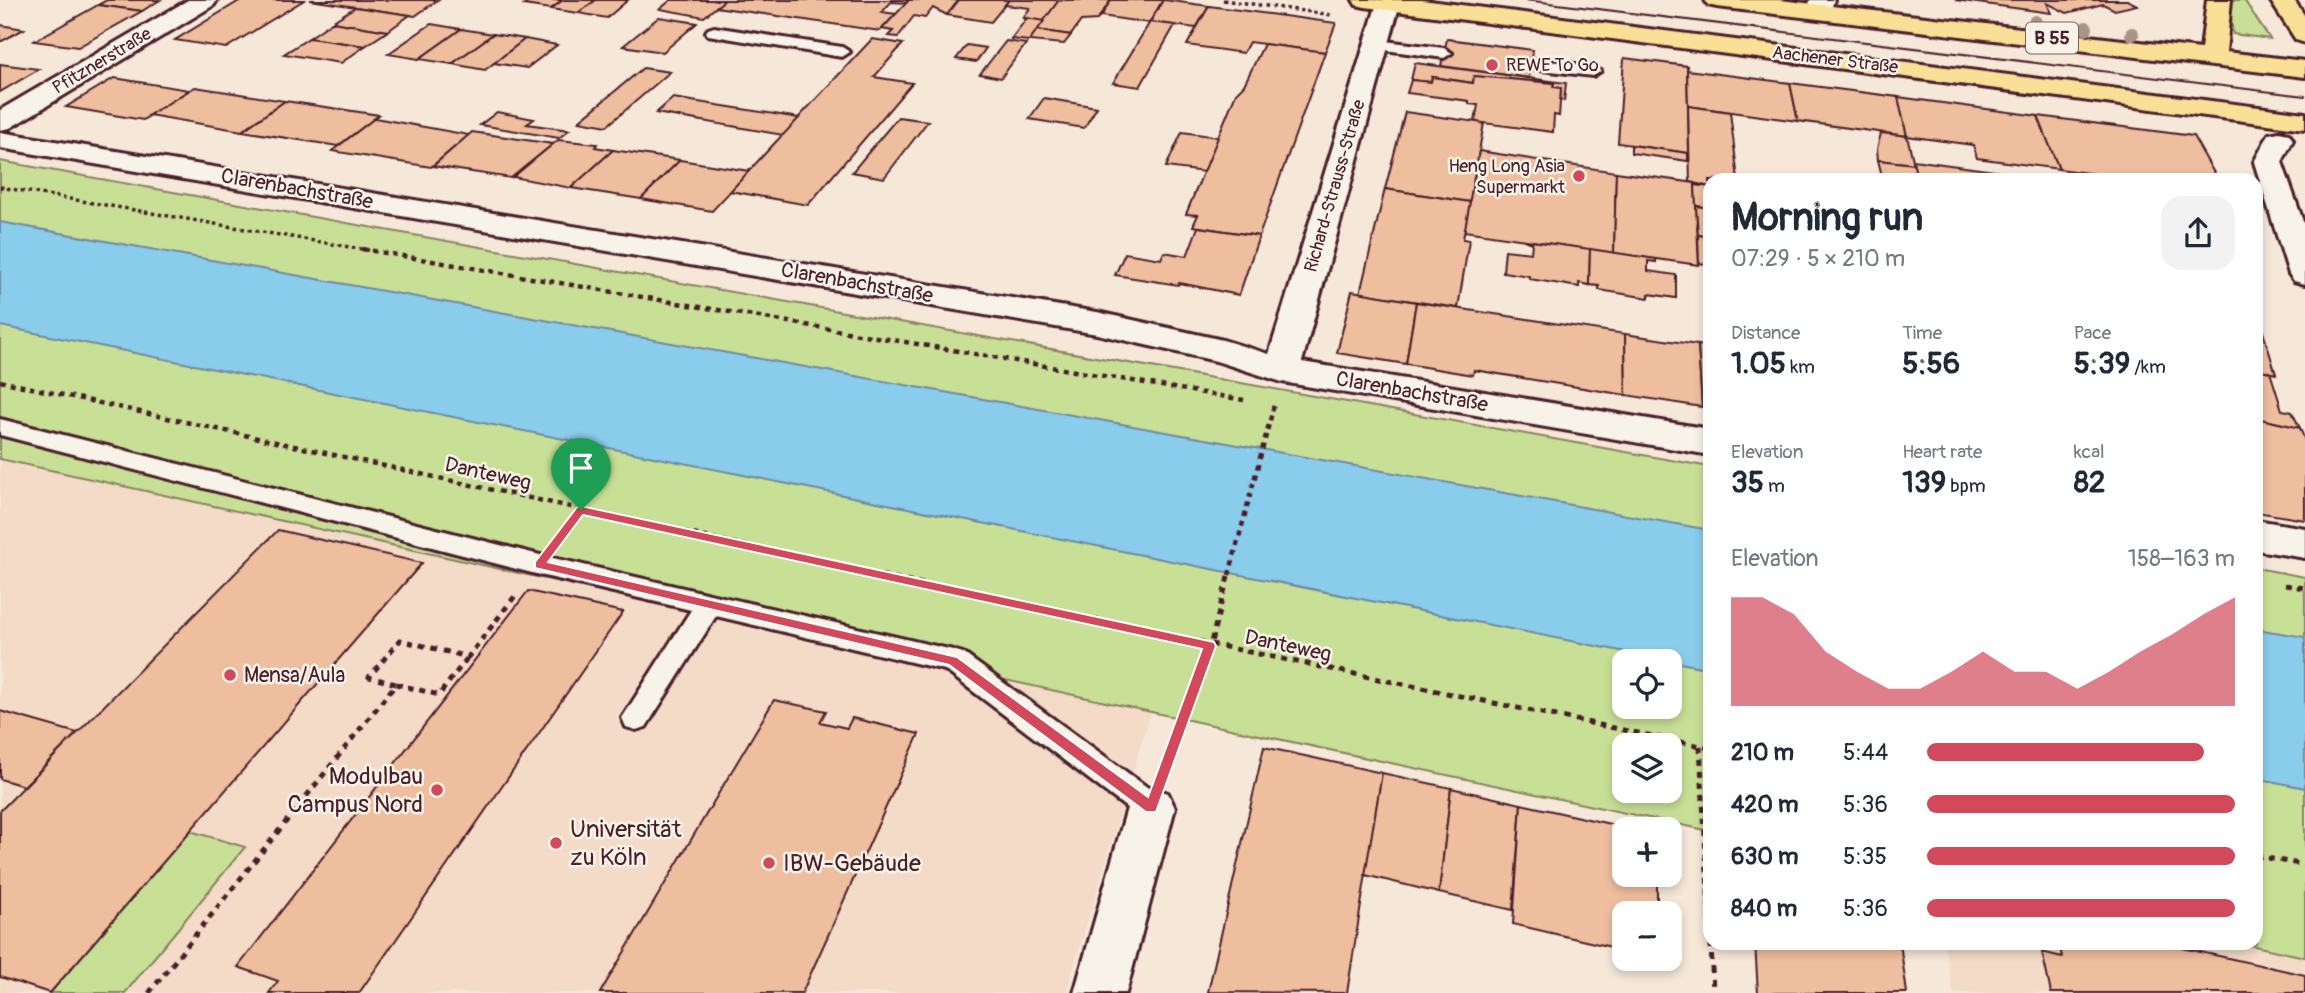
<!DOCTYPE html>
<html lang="en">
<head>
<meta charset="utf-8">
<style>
	:root { --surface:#fff; --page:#f2f2f3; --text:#1f2937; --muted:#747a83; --accent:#d1495b }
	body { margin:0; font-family:Pangolin,sans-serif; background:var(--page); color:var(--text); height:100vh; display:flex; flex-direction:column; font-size:26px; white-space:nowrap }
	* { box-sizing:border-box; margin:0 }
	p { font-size:23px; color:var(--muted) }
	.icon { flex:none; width:38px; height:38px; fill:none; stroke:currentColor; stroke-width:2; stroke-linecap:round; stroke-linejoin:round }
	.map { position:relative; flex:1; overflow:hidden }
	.drawer { position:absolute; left:1703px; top:173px; width:560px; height:777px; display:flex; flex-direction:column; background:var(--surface); border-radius:21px; box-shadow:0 4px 10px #0003 }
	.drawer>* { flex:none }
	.fabs { position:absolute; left:1612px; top:649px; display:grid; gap:14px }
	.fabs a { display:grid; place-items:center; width:70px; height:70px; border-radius:14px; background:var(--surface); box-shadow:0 4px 10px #0003; font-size:35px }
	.pin { position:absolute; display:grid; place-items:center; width:60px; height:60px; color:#fff; margin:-72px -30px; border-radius:50% 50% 50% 0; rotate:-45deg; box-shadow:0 0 7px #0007 }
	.pin .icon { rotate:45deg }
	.round { display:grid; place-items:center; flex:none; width:74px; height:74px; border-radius:21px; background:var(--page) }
	.head { display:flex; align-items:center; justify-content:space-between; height:119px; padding:0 28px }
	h1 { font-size:38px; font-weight:800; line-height:52px }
	.metrics { display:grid; grid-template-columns:repeat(3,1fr); gap:10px; height:119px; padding:7px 28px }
	.metrics div { display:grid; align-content:center }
	.metrics b { font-size:30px; font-weight:800 }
	.metrics small { font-size:19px; font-weight:400 }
	.metrics p { font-size:19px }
	.chart { height:196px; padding:14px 28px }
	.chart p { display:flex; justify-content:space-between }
	.chart svg { width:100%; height:126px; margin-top:7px; fill:var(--accent); opacity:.7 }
	ul { padding:0 28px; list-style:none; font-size:23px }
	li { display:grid; grid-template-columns:112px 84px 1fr; align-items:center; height:52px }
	li i { height:18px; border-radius:9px; background:var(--accent) }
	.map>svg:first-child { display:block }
	.built { fill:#f3dbc8 }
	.green { fill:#c8e096; stroke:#898060; stroke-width:2; fill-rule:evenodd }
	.water { fill:#8acceb; stroke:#70879e; stroke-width:2 }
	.building { fill:#efbe9f; stroke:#4a1f2b; stroke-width:2 }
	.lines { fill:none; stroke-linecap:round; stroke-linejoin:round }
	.service-casing { stroke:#4a1f2b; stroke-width:6 }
	.minor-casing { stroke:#4a1f2b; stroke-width:6 }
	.primary-casing { stroke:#4a1f2b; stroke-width:6 }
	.path-far2 { stroke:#4a1f2b; stroke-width:3.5; stroke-dasharray:3.5 3.5; stroke-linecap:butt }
	.path-far1 { stroke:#4a1f2b; stroke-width:4.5; stroke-dasharray:5 5; stroke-linecap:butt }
	.path { stroke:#4a1f2b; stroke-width:5; stroke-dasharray:6 6; stroke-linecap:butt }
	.service { fill:#f7f3e8; fill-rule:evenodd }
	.minor { fill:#f7f3e8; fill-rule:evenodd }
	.primary { fill:#fadf96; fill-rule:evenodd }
	.tram { stroke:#4a1f2b; stroke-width:2 }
	.tree { fill:#a99488 }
	.route { fill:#d1495b; stroke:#fff; stroke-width:2; fill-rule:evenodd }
	.poi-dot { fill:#d1495b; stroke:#f7f3e8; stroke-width:2.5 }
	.labels { text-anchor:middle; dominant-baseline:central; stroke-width:5; stroke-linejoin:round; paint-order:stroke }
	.far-street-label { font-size:18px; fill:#4a1f2b; stroke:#f7f3e8 }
	.far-poi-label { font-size:18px; fill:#4a1f2b; stroke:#f7f3e8; text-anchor:start }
	.shield { fill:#f7f3e8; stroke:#7e5f64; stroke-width:2 }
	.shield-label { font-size:19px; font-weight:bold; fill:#4a1f2b }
	.street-label { font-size:21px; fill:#4a1f2b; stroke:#f7f3e8 }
	.poi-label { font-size:21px; fill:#4a1f2b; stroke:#f7f3e8; text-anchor:start }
	.near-poi-label { font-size:24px; fill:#4a1f2b; stroke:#f7f3e8; text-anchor:start }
</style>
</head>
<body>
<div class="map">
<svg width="2305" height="993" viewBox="0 0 2305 993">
	<rect width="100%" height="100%" fill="#f5e8d9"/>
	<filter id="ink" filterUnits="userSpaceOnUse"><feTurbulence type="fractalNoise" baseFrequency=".0143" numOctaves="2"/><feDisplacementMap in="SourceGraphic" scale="14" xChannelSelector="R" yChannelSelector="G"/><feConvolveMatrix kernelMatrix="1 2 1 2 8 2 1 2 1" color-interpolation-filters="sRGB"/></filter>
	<g filter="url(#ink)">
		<g class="built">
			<polygon points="0,459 1151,712 1066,993 0,993"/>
			<polygon points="1944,943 2240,943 2305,957 2305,993 1953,993"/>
		</g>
		<g class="green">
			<polygon points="2229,0 2244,0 2270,39 2233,34"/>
			<path d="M 0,161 L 1710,467 L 1710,831 L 1151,712 L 0,459 ZM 1624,662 L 1670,662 L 1670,707 L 1624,707 ZM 1624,746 L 1670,746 L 1670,791 L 1624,791 Z"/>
			<polygon points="2256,568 2305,577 2305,957 2240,943 2256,943"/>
			<polygon points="190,831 245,847 125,993 50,993"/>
		</g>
		<g class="water">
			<polygon points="0,222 1710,530 1710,669 0,326"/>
			<polygon points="2256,629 2305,637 2305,788 2256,778"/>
		</g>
		<g class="building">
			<polygon points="107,0 160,0 142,11 98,5"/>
			<polygon points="241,0 304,0 226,48 175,40"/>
			<polygon points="310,0 438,0 415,16"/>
			<polygon points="531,0 563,0 551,9 524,5"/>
			<polygon points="563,0 596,0 578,13 551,9"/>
			<polygon points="596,0 628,0 607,18 578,13"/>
			<polygon points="671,0 725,0 704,17 660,9"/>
			<polygon points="725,0 909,0 906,3 891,2 882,12 896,14 880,31 716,7"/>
			<polygon points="909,0 959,0 947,15 933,8 925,18 914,16 898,37 888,36 893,31 882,29"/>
			<polygon points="959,0 1009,0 991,22 947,15"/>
			<polygon points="1009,0 1059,0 1044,21 1023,18 1030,8 1005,5"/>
			<polygon points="1059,0 1111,0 1097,20 1081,21 1071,35 1037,30"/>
			<polygon points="1111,0 1163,0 1149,23 1101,16"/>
			<polygon points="1163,0 1164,0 1209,6 1196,28 1150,22"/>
			<polygon points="1955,0 2127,0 2137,5 2115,10 2103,4 2067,13 2047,3 2051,13"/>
			<polygon points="98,5 142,11 78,47 34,41"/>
			<polygon points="1209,6 1336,23 1325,52 1249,42 1243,53 1187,45"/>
			<polygon points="355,7 410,15 388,31 332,22"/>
			<polygon points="659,17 697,23 663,52 623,46"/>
			<polygon points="1027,18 1044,21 1029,41 1011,39"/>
			<polygon points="332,22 388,31 365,46 309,38"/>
			<polygon points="1150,22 1175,25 1140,87 1113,83"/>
			<polygon points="431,24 461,29 419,59 388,54"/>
			<polygon points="0,25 24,29 2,41 0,41"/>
			<polygon points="461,29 493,34 452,64 419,59"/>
			<polygon points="1037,30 1071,35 1064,44 1029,41"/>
			<polygon points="493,34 525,39 485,70 452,64"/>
			<polygon points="309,38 365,46 341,63 284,54"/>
			<polygon points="525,39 557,45 527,68 494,63"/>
			<polygon points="872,39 903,44 874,77 912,83 808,205 730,191"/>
			<polygon points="1447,39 1533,50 1529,78 1441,66"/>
			<polygon points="1006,41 1026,44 1001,78 980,74"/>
			<polygon points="1264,44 1325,52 1259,236 1193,226 1198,215 1186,214 1236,93 1244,85"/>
			<polygon points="967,45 986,48 976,62 956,59"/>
			<polygon points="1624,58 1687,66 1689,153 1618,143"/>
			<polygon points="1415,63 1566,83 1564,101 1560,100 1561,88 1553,87 1554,83 1474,76 1473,83 1432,77 1431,82 1411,80"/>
			<polygon points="0,64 39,69 0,92"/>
			<polygon points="643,68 670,72 607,126 579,121"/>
			<polygon points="1687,70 1790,83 1798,121 1688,106"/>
			<polygon points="1474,76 1554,83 1553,87 1561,88 1559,116 1554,115 1553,132 1475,122 1478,105 1469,104 1469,101 1407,93 1411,80 1431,82 1432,77 1473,83"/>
			<polygon points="114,78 189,90 143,120 66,107"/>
			<polygon points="1790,83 1898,97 1907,136 1798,121"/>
			<polygon points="195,87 285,101 242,131 149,115"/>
			<polygon points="1898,97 2038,116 2059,169 1977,158 1973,145 1907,136"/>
			<polygon points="673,98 799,118 783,135 656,113"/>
			<polygon points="1044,98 1097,107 1084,128 1029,119"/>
			<polygon points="285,101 379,115 338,146 242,131"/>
			<polygon points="1688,106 1730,112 1738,180 1710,180 1710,187 1690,182"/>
			<polygon points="497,112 534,119 527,124 569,130 559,138 480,125"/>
			<polygon points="1405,112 1484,123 1470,202 1385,189"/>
			<polygon points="2038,116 2193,136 2218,180 2138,180 2059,169"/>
			<polygon points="898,117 928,121 884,178 852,172"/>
			<polygon points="375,118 469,135 431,167 332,151"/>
			<polygon points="472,132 553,144 511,178 433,166"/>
			<polygon points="1182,132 1218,137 1204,172 1166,167"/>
			<polygon points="1881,133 1907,136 1914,164 1878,160 1877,149"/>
			<polygon points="558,140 597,144 595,147 613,150 571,188 513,177"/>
			<polygon points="1631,145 1688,153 1688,161 1631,153"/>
			<polygon points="613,150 680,160 641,199 571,188"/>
			<polygon points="1479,151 1616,172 1614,253 1464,231"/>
			<polygon points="680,160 749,171 712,211 641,199"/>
			<polygon points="1878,160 1914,164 1917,180 1883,180"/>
			<polygon points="1913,160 2061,180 1917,180"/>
			<polygon points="1616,172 1695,183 1699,265 1614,253"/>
			<polygon points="1695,185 1710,187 1710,208 1696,206"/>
			<polygon points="1385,189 1470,202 1463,239 1469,240 1458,308 1360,293"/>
			<polygon points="1696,206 1710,208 1710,237 1698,235"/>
			<polygon points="1198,227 1259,236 1239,295 1179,283 1178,285 1115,275 1125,253 1161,259 1164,252 1187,256"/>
			<polygon points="1698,235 1710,237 1710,265 1699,263"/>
			<polygon points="1524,240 1590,249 1589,285 1579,283 1579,287 1529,279 1529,276 1503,272 1505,250 1531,253 1532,243"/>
			<polygon points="1590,249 1656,259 1656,262 1648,261 1648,271 1676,275 1676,298 1649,294 1649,298 1599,290 1599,286 1589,285"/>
			<polygon points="1352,291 1416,302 1406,364 1337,353"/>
			<polygon points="1416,302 1625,334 1626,395 1474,370 1473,375 1406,364"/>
			<polygon points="2256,309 2276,374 2256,369"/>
			<polygon points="1625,334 1698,345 1702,407 1626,395"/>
			<polygon points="1698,345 1710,347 1710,408 1702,407"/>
			<polygon points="2256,369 2270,372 2282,410 2292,412 2300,428 2256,418"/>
			<polygon points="2256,418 2300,428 2305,441 2305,520 2256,512"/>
			<polygon points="278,530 422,563 50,993 0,977 0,811"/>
			<polygon points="528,591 623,612 359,993 269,993 278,981 238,967"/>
			<polygon points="774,700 826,711 820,722 847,728 852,718 919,734 802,993 600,993"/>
			<polygon points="0,711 77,733 24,786 0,779"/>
			<polygon points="1264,747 1382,773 1347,993 1208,992"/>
			<polygon points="1382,773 1451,788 1439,893 1365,875"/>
			<polygon points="1451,788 1521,804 1513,910 1439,893"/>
			<polygon points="1521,804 1637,830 1624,830 1624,875 1657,875 1657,914 1624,914 1624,950 1513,924"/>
			<polygon points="1755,943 1900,943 1907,993 1758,993"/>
			<polygon points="2059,943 2160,943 2305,975 2305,993 2051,993 2042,952 2062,957"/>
		</g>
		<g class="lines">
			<g class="service-casing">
				<g id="service">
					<polygon points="714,27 842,47 850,52 842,57 708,35 706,32 708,29"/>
					<polygon points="1376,40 1444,48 1452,53 1444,58 1370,48 1368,45"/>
					<polygon points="1531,59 1593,66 1601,71 1593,76 1525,68 1523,64"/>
					<polygon points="0,419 540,555 953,650 963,653 1162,798 1166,808 1162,818 1151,822 1140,818 945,670 716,616 646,727 636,730 626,727 622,718 691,610 540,575 0,435"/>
				</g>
			</g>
			<g class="minor-casing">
				<g id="minor">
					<polygon points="188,0 217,0 214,5 10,128 0,130 0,110"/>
					<polygon points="1378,0 1398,0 1400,3 1302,362 1710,429 1710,455 1282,382 1216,361 1097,334 0,148 0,132 1097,312 1223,340 1269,354"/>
					<polygon points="1810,0 1834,0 1829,16 1820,18 1811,16 1808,11"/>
					<polygon points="2279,132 2289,134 2293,140 2282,162 2305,227 2305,284 2294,281 2289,274 2254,162 2269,134"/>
					<polygon points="2256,520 2305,528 2305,558 2256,550"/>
					<polygon points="1151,787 1168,793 1175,808 1126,993 1074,993 1127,808 1134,793"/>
				</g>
			</g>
			<g class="primary-casing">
				<g id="primary">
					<polygon points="1353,0 1422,0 2305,113 2305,129 1365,7 1356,5"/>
					<polygon points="1705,0 1780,0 2201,49 2207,0 2231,0 2226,52 2305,61 2305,77 1717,7 1708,5"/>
					<polygon points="2270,0 2294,0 2305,16 2305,43 2296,40"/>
				</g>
			</g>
			<g class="path-far2">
				<polyline points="1223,0 1333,15"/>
				<polyline points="0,187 373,251"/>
			</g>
			<g class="path-far1">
				<polyline points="362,249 1244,400"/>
				<polyline points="0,381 878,575"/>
				<polyline points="563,534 581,510"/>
				<polyline points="1229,575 1274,405"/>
			</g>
			<g class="path">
				<polyline points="870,573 1710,748"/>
				<polyline points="2285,585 2305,588"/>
				<polyline points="396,684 439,695 468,657"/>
				<polyline points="1700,746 1710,926"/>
				<polyline points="1167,765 1210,646 1229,573"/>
				<polyline points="2256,856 2305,865"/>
				<polyline points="1711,943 1713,993"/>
				<polyline points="149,993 396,684 369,677 400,640 468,657 515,596"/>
			</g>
			<use href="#service" class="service"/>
			<use href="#minor" class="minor"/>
			<use href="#primary" class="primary"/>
			<polyline class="tram" points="1525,0 2305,96"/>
		</g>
		<g class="tree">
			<circle cx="2035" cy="22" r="7"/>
			<circle cx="2086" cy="28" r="7"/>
			<circle cx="2132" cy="34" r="7"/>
		</g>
	</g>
	<path class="route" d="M 581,506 L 1214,642 L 1216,646 L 1156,812 L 1146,812 L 949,665 L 535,568 L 535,562 L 577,507 ZM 583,515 L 1202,649 L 1148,797 L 957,657 L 548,562 Z"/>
	<g class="poi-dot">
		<circle cx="1492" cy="65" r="7"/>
		<circle cx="1579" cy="176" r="7"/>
		<circle cx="230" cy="675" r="7"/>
		<circle cx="437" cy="790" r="7"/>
		<circle cx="556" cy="843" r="7"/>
		<circle cx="769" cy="863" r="7"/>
	</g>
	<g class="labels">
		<g class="far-street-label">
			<text transform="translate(1835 60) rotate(7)">Aachener Straße</text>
			<text transform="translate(102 61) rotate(-31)">Pfitznerstraße</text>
			<text transform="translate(1335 186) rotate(-74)">Richard-Strauss-Straße</text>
		</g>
		<g class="far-poi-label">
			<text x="1506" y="65">REWE To Go</text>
			<text x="1565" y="166" text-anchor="end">Heng Long Asia<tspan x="1565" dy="21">Supermarkt</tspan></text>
		</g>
		<rect class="shield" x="2026" y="22.5" width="52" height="31" rx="5"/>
		<g class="shield-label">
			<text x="2052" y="38">B 55</text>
		</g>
		<g class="street-label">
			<text transform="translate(297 189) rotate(10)">Clarenbachstraße</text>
			<text transform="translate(857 283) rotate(10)">Clarenbachstraße</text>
			<text transform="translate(1412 392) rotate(10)">Clarenbachstraße</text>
			<text transform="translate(488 474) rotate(13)">Danteweg</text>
			<text transform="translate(1288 646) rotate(12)">Danteweg</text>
		</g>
		<g class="poi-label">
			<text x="244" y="675">Mensa/Aula</text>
		</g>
		<g class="near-poi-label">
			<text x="423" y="776" text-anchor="end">Modulbau<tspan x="423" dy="28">Campus Nord</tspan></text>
			<text x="570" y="829">Universität<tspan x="570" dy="28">zu Köln</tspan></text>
			<text x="783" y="863">IBW-Gebäude</text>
		</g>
	</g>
</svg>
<div class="fabs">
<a><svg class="icon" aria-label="locate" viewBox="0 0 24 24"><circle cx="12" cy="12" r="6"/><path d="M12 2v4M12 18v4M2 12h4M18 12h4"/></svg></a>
<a><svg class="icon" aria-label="layers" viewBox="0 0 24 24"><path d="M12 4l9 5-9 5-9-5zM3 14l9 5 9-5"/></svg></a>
<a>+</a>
<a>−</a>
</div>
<div class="pin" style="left:581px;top:510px;background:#1e9e55"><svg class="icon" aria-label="arrive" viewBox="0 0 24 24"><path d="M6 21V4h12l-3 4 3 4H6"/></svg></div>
<section class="drawer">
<div class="head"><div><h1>Morning run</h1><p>07:29 · 5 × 210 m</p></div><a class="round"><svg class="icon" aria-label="share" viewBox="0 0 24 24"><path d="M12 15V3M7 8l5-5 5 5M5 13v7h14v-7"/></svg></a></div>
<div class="metrics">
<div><p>Distance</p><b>1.05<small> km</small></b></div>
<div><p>Time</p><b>5:56</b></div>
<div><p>Pace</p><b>5:39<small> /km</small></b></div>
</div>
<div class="metrics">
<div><p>Elevation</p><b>35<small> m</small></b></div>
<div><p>Heart rate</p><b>139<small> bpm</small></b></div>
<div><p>kcal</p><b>82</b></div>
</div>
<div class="chart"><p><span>Elevation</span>158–163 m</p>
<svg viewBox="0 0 160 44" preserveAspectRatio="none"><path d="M0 44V6L10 6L20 12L30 25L40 32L50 38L60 38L70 32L80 25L90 32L100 32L110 38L120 32L130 25L140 19L150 12L160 6V44z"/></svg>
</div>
<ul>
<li><b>210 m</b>5:44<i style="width:90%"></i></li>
<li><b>420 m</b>5:36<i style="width:100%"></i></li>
<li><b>630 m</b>5:35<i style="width:100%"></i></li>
<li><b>840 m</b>5:36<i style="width:100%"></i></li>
</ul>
</section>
</div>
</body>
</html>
